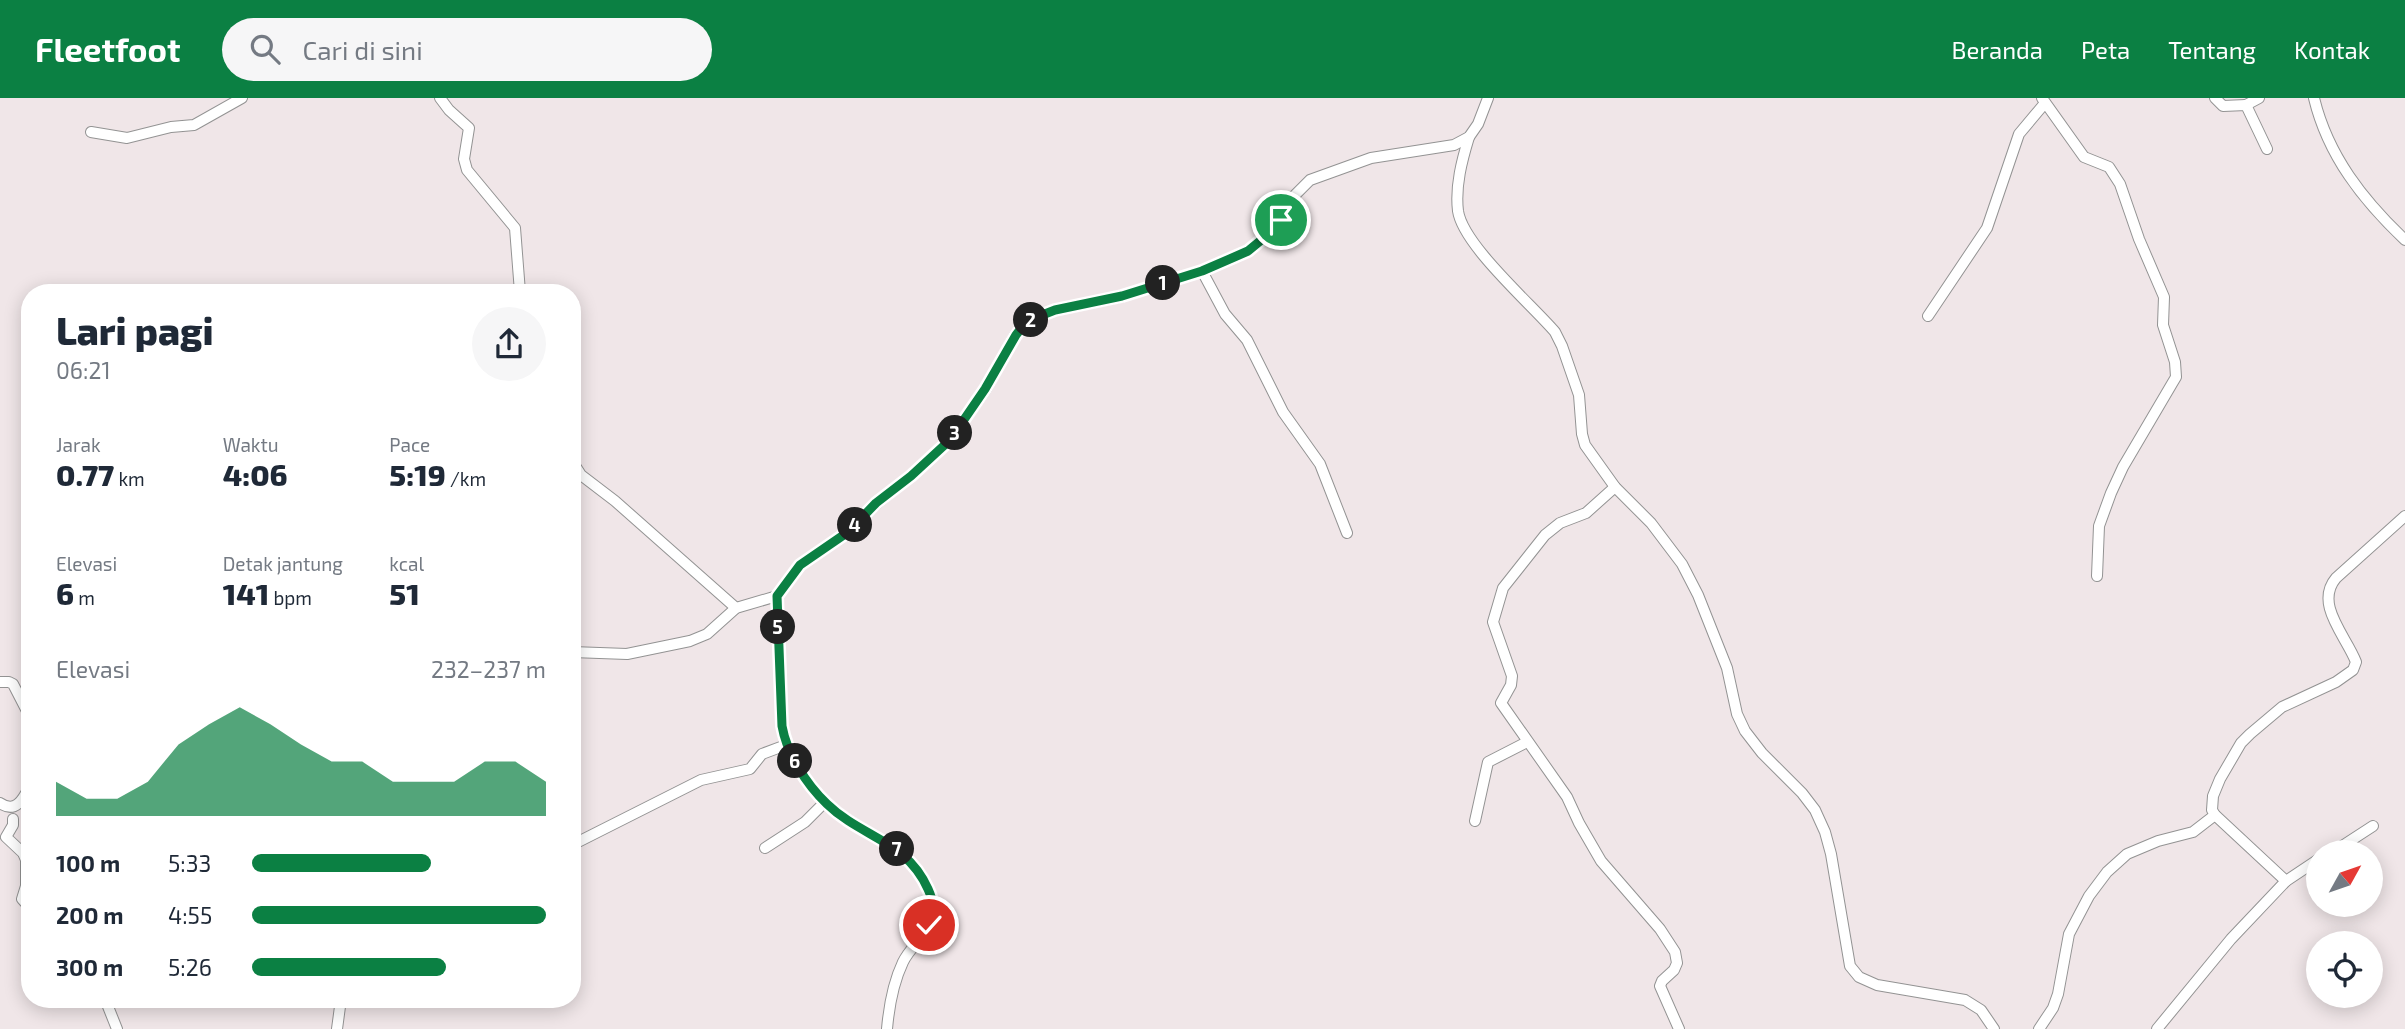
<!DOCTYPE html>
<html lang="id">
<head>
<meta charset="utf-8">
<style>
	:root { --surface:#fff; --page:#f6f6f7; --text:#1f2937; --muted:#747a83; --accent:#0b8043 }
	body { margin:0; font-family:"Exo 2",sans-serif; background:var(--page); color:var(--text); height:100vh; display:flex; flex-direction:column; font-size:26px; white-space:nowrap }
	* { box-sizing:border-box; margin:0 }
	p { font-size:23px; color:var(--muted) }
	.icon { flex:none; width:38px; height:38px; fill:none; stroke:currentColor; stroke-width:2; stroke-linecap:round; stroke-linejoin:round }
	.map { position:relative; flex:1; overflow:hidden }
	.sheet { position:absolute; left:21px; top:186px; width:560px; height:724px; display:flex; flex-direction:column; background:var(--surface); border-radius:28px; box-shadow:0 4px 18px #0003 }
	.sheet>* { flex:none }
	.needle { width:46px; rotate:50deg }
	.tools { position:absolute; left:2306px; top:742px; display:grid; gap:14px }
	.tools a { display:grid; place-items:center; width:77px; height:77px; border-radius:50%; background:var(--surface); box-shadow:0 4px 18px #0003; font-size:35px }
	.pin { position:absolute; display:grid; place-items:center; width:60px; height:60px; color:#fff; margin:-30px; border:4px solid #fff; border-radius:50%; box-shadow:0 2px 7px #0007 }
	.km { position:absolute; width:35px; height:35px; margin:-18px; border-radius:50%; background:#222; color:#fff; font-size:19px; line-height:35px; text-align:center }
	.round { display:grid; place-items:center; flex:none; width:74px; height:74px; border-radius:37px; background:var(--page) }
	.overview { display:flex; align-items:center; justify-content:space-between; height:119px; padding:0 35px }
	h1 { font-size:38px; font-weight:800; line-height:52px }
	.figures { display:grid; grid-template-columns:repeat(3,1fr); gap:10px; height:119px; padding:7px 35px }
	.figures div { display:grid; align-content:center }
	.figures b { font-size:30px; font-weight:800 }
	.figures small { font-size:19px; font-weight:400 }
	.figures p { font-size:19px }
	.chart { height:196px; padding:14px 35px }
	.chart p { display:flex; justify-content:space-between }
	.chart svg { width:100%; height:126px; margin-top:7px; fill:var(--accent); opacity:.7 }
	ul { padding:0 35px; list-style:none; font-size:23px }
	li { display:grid; grid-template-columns:112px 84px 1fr; align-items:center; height:52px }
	li i { height:18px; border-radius:9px; background:var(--accent) }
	header { display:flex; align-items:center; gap:42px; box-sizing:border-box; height:98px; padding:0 35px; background:var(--accent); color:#fff }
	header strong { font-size:33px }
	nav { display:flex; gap:38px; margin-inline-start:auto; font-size:24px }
	.search { width:490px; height:63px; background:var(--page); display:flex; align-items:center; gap:18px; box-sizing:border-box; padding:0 24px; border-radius:38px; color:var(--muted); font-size:26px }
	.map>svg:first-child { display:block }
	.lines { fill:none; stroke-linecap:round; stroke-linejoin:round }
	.minor-casing { stroke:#939393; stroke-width:12 }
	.minor { stroke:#fff; stroke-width:10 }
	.route-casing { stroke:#fff; stroke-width:14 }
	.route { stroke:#0b8043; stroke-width:9 }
</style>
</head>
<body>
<header>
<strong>Fleetfoot</strong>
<div class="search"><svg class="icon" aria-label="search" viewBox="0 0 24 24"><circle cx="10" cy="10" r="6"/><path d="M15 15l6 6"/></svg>Cari di sini</div>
<nav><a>Beranda</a><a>Peta</a><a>Tentang</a><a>Kontak</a></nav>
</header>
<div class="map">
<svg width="2405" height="931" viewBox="0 0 2405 931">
	<rect width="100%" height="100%" fill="#f0e6e8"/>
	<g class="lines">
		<g class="minor-casing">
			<g id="minor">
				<polyline points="440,0 449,12 469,30 464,61 467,72 515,130 520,194"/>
				<polyline points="2042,0 2084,59 2109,69 2120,86 2139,141 2164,199 2163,227 2175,264 2176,279 2173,284 2123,369 2111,395 2099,428 2097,478"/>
				<polyline points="2215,0 2223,8 2246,7 2267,51"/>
				<path d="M 2314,0 C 2328,58 2363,102 2405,142"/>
				<polyline points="2246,7 2259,0"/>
				<polyline points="91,34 127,40 171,29 194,27 242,0"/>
				<path d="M 1469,39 C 1462,62 1455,88 1458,113 C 1463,147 1531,206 1555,234 L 1562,248 L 1579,297 L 1582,336 L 1585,347 L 1615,389 L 1651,425 L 1682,466 L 1698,497 L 1727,570 L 1737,616 L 1745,633 L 1762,655 L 1802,695 L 1815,712 L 1825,734 L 1831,756 L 1850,868 L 1859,879 L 1877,887 L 1965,902 L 1981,912 L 1994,931"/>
				<polyline points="1202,173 1225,216 1247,242 1283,314 1320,366 1347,435"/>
				<polyline points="1928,218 1987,130 2019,36 2045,5"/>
				<polyline points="572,363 581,377 615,403 736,510"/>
				<polyline points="1615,389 1586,415 1560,425 1545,437 1503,490 1493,524 1512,578 1511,587 1501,605 1567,699 1579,725 1601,763 1660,831 1675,854 1677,865 1674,872 1662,883 1660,888 1679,931"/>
				<polyline points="572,554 627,556 690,543 707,536 736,510 777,498"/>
				<polyline points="0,584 9,584 13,586 30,619"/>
				<path d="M 0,705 C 16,716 23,701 30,688"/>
				<polyline points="13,721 13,727 6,739 23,755 26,762 26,788 22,801 30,810"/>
				<polyline points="1475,723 1488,664 1527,644"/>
				<polyline points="572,747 701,682 750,671 762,656 786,647"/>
				<polyline points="765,750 805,724 825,704"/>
				<polyline points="2333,754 2373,728"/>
				<path d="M 2286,783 L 2215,717 L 2212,712 L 2213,698 L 2220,681 L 2241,645 L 2250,636 L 2282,609 L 2336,584 L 2353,572 L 2356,564 C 2346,538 2314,506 2336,480 L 2405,418"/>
				<polyline points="105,901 117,931"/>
				<polyline points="337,931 341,901"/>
				<path d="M 887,931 C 889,908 893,885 903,864 C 911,847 932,833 934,814 C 934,805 930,797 927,789 C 908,747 867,739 834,712 C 809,692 788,658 782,627 L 777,498 L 800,467 L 848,434 L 876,406 L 911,378 L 950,342 L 986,291 L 1015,237 L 1023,228 L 1032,221 L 1055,212 L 1123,198 L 1202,173 L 1248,153 L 1271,134 L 1281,122 L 1292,100 L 1310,82 L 1371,60 L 1454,47 L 1469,39 L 1478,26 L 1488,0"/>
				<polyline points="2039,931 2053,910 2058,896 2069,836 2089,798 2107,774 2127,756 2158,743 2193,734 2215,717"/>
				<polyline points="2157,931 2231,841 2286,783 2319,761"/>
			</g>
		</g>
		<use href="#minor" class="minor"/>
	</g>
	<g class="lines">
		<g class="route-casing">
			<path id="route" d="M 929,827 C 935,814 934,804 928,791 C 906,742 862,740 827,706 C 806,686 787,656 782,628 L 777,498 L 800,467 L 848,434 L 876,405 L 911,378 L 950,342 L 985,291 L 1016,237 L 1023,228 L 1032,221 L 1055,212 L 1122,198 L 1202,173 L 1248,153 L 1271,134 L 1281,122"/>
		</g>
		<use href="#route" class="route"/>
	</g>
</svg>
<div class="tools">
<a><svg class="needle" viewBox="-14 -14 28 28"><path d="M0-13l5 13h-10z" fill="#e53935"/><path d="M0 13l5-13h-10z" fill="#747a83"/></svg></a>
<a><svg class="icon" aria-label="locate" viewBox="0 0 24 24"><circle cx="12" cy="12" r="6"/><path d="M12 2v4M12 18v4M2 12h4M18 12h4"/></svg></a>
</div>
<div class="pin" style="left:1281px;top:122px;background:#1e9e55"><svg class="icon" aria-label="arrive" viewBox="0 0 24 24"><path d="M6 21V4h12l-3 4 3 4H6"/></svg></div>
<div class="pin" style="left:929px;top:827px;background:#d93025"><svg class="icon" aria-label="check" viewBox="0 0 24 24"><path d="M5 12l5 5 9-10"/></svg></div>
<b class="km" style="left:1163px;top:185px">1</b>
<b class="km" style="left:1031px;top:222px">2</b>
<b class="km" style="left:955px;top:335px">3</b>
<b class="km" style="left:855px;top:427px">4</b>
<b class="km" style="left:778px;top:529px">5</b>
<b class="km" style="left:795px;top:663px">6</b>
<b class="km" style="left:897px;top:751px">7</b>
<section class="sheet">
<div class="overview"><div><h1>Lari pagi</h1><p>06:21</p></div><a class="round"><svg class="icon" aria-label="share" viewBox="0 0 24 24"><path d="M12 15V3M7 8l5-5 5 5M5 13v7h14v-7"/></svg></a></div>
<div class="figures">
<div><p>Jarak</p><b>0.77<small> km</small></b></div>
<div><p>Waktu</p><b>4:06</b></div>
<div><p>Pace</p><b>5:19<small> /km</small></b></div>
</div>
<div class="figures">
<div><p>Elevasi</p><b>6<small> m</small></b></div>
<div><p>Detak jantung</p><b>141<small> bpm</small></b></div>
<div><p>kcal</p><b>51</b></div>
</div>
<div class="chart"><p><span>Elevasi</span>232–237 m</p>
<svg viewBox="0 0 160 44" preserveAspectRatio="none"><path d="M0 44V32L10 38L20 38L30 32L40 19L50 12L60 6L70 12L80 19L90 25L100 25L110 32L120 32L130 32L140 25L150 25L160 32V44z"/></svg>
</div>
<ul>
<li><b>100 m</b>5:33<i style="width:61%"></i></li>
<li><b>200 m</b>4:55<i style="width:100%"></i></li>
<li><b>300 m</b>5:26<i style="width:66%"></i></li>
</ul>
</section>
</div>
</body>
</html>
